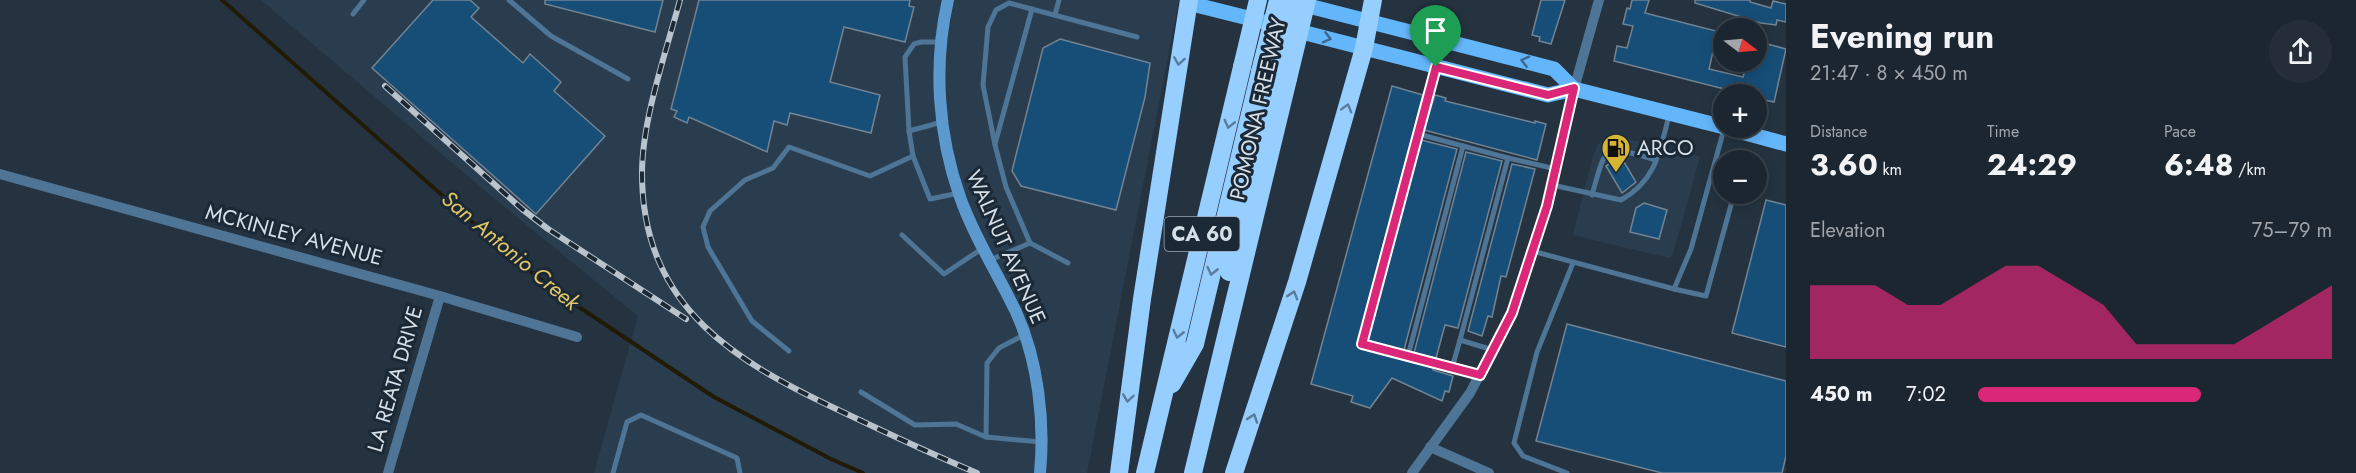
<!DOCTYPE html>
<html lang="en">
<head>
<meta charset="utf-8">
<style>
	:root { --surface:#1c2630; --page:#252e38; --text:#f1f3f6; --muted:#a0a5ab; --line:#3a434c; --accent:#db2777 }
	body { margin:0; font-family:Jost,sans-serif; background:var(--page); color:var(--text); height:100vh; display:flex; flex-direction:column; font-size:22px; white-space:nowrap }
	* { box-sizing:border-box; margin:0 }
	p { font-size:20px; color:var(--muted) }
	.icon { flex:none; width:33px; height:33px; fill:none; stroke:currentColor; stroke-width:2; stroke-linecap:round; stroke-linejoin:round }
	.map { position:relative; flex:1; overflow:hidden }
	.drawer { display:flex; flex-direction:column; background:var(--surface); width:570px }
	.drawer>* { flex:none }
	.needle { width:39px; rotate:106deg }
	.controls { position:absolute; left:1713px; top:18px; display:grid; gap:12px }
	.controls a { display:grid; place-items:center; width:54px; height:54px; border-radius:50%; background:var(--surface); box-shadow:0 3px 15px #0003,0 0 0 2px var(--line); font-size:30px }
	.pin { position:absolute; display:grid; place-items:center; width:51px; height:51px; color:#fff; margin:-62px -26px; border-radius:50% 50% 50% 0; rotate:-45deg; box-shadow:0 0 6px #0007 }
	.pin .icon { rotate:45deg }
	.round { display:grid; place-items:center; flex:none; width:63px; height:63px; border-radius:32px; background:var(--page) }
	.head { display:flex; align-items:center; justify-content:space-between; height:102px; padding:0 24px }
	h1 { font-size:33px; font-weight:700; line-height:45px }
	.metrics { display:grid; grid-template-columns:repeat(3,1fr); gap:9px; height:102px; padding:6px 24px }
	.metrics div { display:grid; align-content:center }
	.metrics b { font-size:30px; font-weight:700 }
	.metrics small { font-size:16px; font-weight:400 }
	.metrics p { font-size:16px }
	.chart { height:168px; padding:12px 24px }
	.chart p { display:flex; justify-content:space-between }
	.chart svg { width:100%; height:108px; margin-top:6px; fill:var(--accent); opacity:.7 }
	ul { padding:0 24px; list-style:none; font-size:20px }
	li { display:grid; grid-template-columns:96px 72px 1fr; align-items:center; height:45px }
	li i { height:15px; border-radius:8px; background:var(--accent) }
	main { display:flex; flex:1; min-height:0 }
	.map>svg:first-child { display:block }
	.built { fill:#2a3d4e }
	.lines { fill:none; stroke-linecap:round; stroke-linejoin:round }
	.stream { stroke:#211b06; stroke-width:4 }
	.building { fill:#164e78; stroke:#728392; stroke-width:1.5 }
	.lane { stroke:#4e7596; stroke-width:5 }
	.street { stroke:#4e7596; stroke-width:10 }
	.secondary { stroke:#5b99cf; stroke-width:12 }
	.primary { stroke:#64b6fb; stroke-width:15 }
	.highway { stroke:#96ceff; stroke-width:18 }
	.rail-casing { stroke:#b9c3cc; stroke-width:6 }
	.rail { stroke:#1b2936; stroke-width:4; stroke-dasharray:11; stroke-linecap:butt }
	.highway-bridge { stroke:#96ceff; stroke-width:18 }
	.oneway { stroke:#3c688f }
	.oneway2 { stroke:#587c9a }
	.route-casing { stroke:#fff; stroke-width:12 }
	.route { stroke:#db2777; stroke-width:8 }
	.labels { text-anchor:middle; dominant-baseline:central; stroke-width:6; stroke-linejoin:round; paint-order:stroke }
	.shield { fill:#1b2936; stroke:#9ea8b2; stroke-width:1.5 }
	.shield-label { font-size:20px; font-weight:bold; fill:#d6dfe7 }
	.street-label { font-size:21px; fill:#d6dfe7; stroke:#1b2936 }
	.poi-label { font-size:21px; fill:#d6dfe7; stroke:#1b2936; text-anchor:start }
	.water-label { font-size:22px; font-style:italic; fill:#e2c666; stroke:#1b2936 }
</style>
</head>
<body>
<main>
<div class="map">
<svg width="1786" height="473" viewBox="0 0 1786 473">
	<rect width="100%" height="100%" fill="#253340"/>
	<g class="built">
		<polygon points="261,0 1179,0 1087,473 594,473 638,316 490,195"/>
		<polygon points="1616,136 1700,157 1673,254 1669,258 1573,235 1592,160 1598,144"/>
	</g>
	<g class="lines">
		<polyline class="stream" points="222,0 506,252 558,293 714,397 831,459 863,473"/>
	</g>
	<g class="building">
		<polygon points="433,0 470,0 479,8 471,17 523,63 530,54 561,82 554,91 605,136 536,214 372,68"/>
		<polygon points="545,0 663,0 655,32 545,4"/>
		<polygon points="699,0 910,0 909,6 914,7 905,42 844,27 830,82 880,95 871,133 790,113 787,125 774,121 767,152 689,117 687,123 674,117 677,111 671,109"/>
		<polygon points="1541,0 1565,0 1551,44 1539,41 1540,37 1532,35"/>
		<polygon points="1632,0 1649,0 1645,13 1724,33 1724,49 1714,47 1709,69 1743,77 1747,62 1756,62 1756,41 1786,49 1774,102 1761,99 1756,94 1744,94 1614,61 1617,46 1627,48 1633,26 1623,24 1627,8 1630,9"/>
		<polygon points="1695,0 1750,0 1750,2 1771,8 1773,1 1786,4 1786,22 1777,20 1776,25 1761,23 1695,3"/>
		<polygon points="1060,39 1150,63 1145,97 1116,210 1021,186 1012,171 1043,48"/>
		<polygon points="1392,86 1423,95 1357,345 1361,349 1434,368 1433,370 1453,376 1449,392 1445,391 1442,401 1392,378 1370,408 1351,402 1353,396 1311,384"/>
		<polygon points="1435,95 1446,98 1445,101 1535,123 1535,121 1546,124 1537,160 1424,130"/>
		<polygon points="1421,140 1457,149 1404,350 1368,341"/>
		<polygon points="1466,152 1502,161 1458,328 1445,325 1436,358 1414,353"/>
		<polygon points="1621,157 1636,182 1622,193 1606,166"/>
		<polygon points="1512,164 1535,169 1506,277 1501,276 1492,317 1488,316 1482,336 1468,331"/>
		<polygon points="1766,200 1786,205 1786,347 1732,333"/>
		<polygon points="1644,203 1667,210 1659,239 1630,232 1636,208"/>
		<polygon points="1567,324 1786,381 1786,456 1782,473 1662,473 1536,441"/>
	</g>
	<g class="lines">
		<g class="lane">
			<polyline points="509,0 551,36 628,79"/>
			<polyline points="353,14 364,0"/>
			<polyline points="1055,15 1059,0"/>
			<polyline points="940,42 921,42 914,44 905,57 909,131 942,122"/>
			<polyline points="1435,69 1362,344 1480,375"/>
			<polyline points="1418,134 1508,158"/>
			<polyline points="995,144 1032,9"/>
			<polyline points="913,156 930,199 959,193"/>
			<path d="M 1552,185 L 1621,200 C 1656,181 1660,151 1669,115"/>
			<path d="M 1592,195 C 1607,142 1603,145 1656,160"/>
			<polyline points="902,235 944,274 983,248"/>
			<polyline points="1030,243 1068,263"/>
			<polyline points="1532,251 1674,289 1691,249 1724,129"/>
			<polyline points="990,260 1030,243 1006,187 995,145 983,85 988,27 996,10 1009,3 1137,37"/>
			<polyline points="1674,289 1706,296 1734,194"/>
			<polyline points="1493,350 1460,340 1508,158 1556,169"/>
			<polyline points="789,351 752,321 708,247 703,227 710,211 745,180 773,168 789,147 870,176 913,156 909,131"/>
			<polyline points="1408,356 1463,146"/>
			<polyline points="1452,368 1460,340"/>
			<polyline points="861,392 915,425 956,424 986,437 987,363 999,348 1024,335"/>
			<polyline points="986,437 1041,442"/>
			<polyline points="613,473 627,422 641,415 737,458 740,473"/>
			<polyline points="1567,473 1523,456 1514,443 1537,352 1573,263"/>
		</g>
		<g class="street">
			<polyline points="0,174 440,296 577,337"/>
			<polyline points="1430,447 1489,473"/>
			<polyline points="388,473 440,296"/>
			<polyline points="1412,473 1470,393 1512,313 1547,206 1574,89 1599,0"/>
		</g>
		<path class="secondary" d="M 948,0 C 933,65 938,135 960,197 C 974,237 998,274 1016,312 C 1038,360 1045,421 1040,473"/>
		<g class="primary">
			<polyline points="1188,3 1264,22"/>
			<polyline points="1297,3 1554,69 1574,89"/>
			<polyline points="1290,29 1548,95 1574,89 1724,127"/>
			<polyline points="1727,128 1786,144"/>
		</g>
		<g class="highway">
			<polyline points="1229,272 1274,75"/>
			<polyline points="1172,384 1195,344 1260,72"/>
			<polyline points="1119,473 1142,299 1189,0"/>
			<polyline points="1145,473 1242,67"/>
			<polyline points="1193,473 1288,79"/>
			<polyline points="1234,473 1297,282 1364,48 1373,0"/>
		</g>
		<g class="rail-casing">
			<g id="rail">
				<path d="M 680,0 C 666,52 642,120 642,173 C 642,310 739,364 849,415 C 891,435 934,455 977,473"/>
				<polyline points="385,86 522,209 548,229 686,319"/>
			</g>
		</g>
		<use href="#rail" class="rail"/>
		<g class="highway-bridge">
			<polyline points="1242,67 1258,0"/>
			<polyline points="1260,72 1278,0"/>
			<polyline points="1274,75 1293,0"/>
			<polyline points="1288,79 1307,0"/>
		</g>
	</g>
	<defs><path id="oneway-chevron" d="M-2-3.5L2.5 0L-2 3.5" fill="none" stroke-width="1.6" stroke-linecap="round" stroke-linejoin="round" transform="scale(1.5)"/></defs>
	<g class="oneway">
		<use href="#oneway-chevron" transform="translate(1327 38) rotate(14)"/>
		<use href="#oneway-chevron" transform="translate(1525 61) rotate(-166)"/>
	</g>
	<g class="oneway2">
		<use href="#oneway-chevron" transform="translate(1179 61) rotate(99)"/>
		<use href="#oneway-chevron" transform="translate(1347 108) rotate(-74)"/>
		<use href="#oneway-chevron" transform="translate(1229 124) rotate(104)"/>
		<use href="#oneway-chevron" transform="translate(1212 271) rotate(103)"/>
		<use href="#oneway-chevron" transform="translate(1293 295) rotate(-73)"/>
		<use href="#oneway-chevron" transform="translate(1178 334) rotate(103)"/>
		<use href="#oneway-chevron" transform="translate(1128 398) rotate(98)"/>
		<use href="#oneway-chevron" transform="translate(1253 418) rotate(-71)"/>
	</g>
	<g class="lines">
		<g class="route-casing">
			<polygon id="route" points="1436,67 1548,95 1574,88 1547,206 1512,313 1480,375 1362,344"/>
		</g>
		<use href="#route" class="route"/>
	</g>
	<defs>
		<g id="fuel-pin" transform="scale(1.5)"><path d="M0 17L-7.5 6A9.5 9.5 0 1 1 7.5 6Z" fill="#d6b534" stroke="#1b2936"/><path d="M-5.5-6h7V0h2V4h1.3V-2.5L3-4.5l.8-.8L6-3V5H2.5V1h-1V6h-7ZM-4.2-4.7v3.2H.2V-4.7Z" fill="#111"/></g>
	</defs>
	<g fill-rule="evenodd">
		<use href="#fuel-pin" x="1616" y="148"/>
	</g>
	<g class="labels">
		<rect class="shield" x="1164.5" y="217" width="75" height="34" rx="4.5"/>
		<g class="shield-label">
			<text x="1202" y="234">CA 60</text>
		</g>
		<g class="street-label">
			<text transform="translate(1258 109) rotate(-77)">POMONA FREEWAY</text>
			<text transform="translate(294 235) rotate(15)">MCKINLEY AVENUE</text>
			<text transform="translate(1006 247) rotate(66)">WALNUT AVENUE</text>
			<text transform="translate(395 379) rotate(-74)">LA REATA DRIVE</text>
		</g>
		<g class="poi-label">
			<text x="1637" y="148">ARCO</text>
		</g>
		<g class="water-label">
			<text transform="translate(511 250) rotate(40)">San Antonio Creek</text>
		</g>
	</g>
</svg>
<div class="controls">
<a><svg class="needle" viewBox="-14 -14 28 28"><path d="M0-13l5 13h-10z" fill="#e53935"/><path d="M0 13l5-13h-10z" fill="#a0a5ab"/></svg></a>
<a>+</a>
<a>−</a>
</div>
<div class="pin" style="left:1436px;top:67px;background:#1e9e55"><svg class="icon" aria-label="arrive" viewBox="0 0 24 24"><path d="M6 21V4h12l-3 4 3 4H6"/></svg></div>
</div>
<section class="drawer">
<div class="head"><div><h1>Evening run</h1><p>21:47 · 8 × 450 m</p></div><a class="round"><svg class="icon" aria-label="share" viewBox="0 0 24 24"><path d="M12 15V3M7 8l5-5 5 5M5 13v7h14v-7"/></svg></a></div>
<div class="metrics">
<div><p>Distance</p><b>3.60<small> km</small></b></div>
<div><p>Time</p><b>24:29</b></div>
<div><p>Pace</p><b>6:48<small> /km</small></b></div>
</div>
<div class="chart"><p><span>Elevation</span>75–79 m</p>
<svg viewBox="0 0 160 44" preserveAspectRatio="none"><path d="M0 44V14L10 14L20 14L30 22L40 22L50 14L60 6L70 6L80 14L90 22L100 38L110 38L120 38L130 38L140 30L150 22L160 14V44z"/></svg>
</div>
<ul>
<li><b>450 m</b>7:02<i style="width:63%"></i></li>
</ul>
</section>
</main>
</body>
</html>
